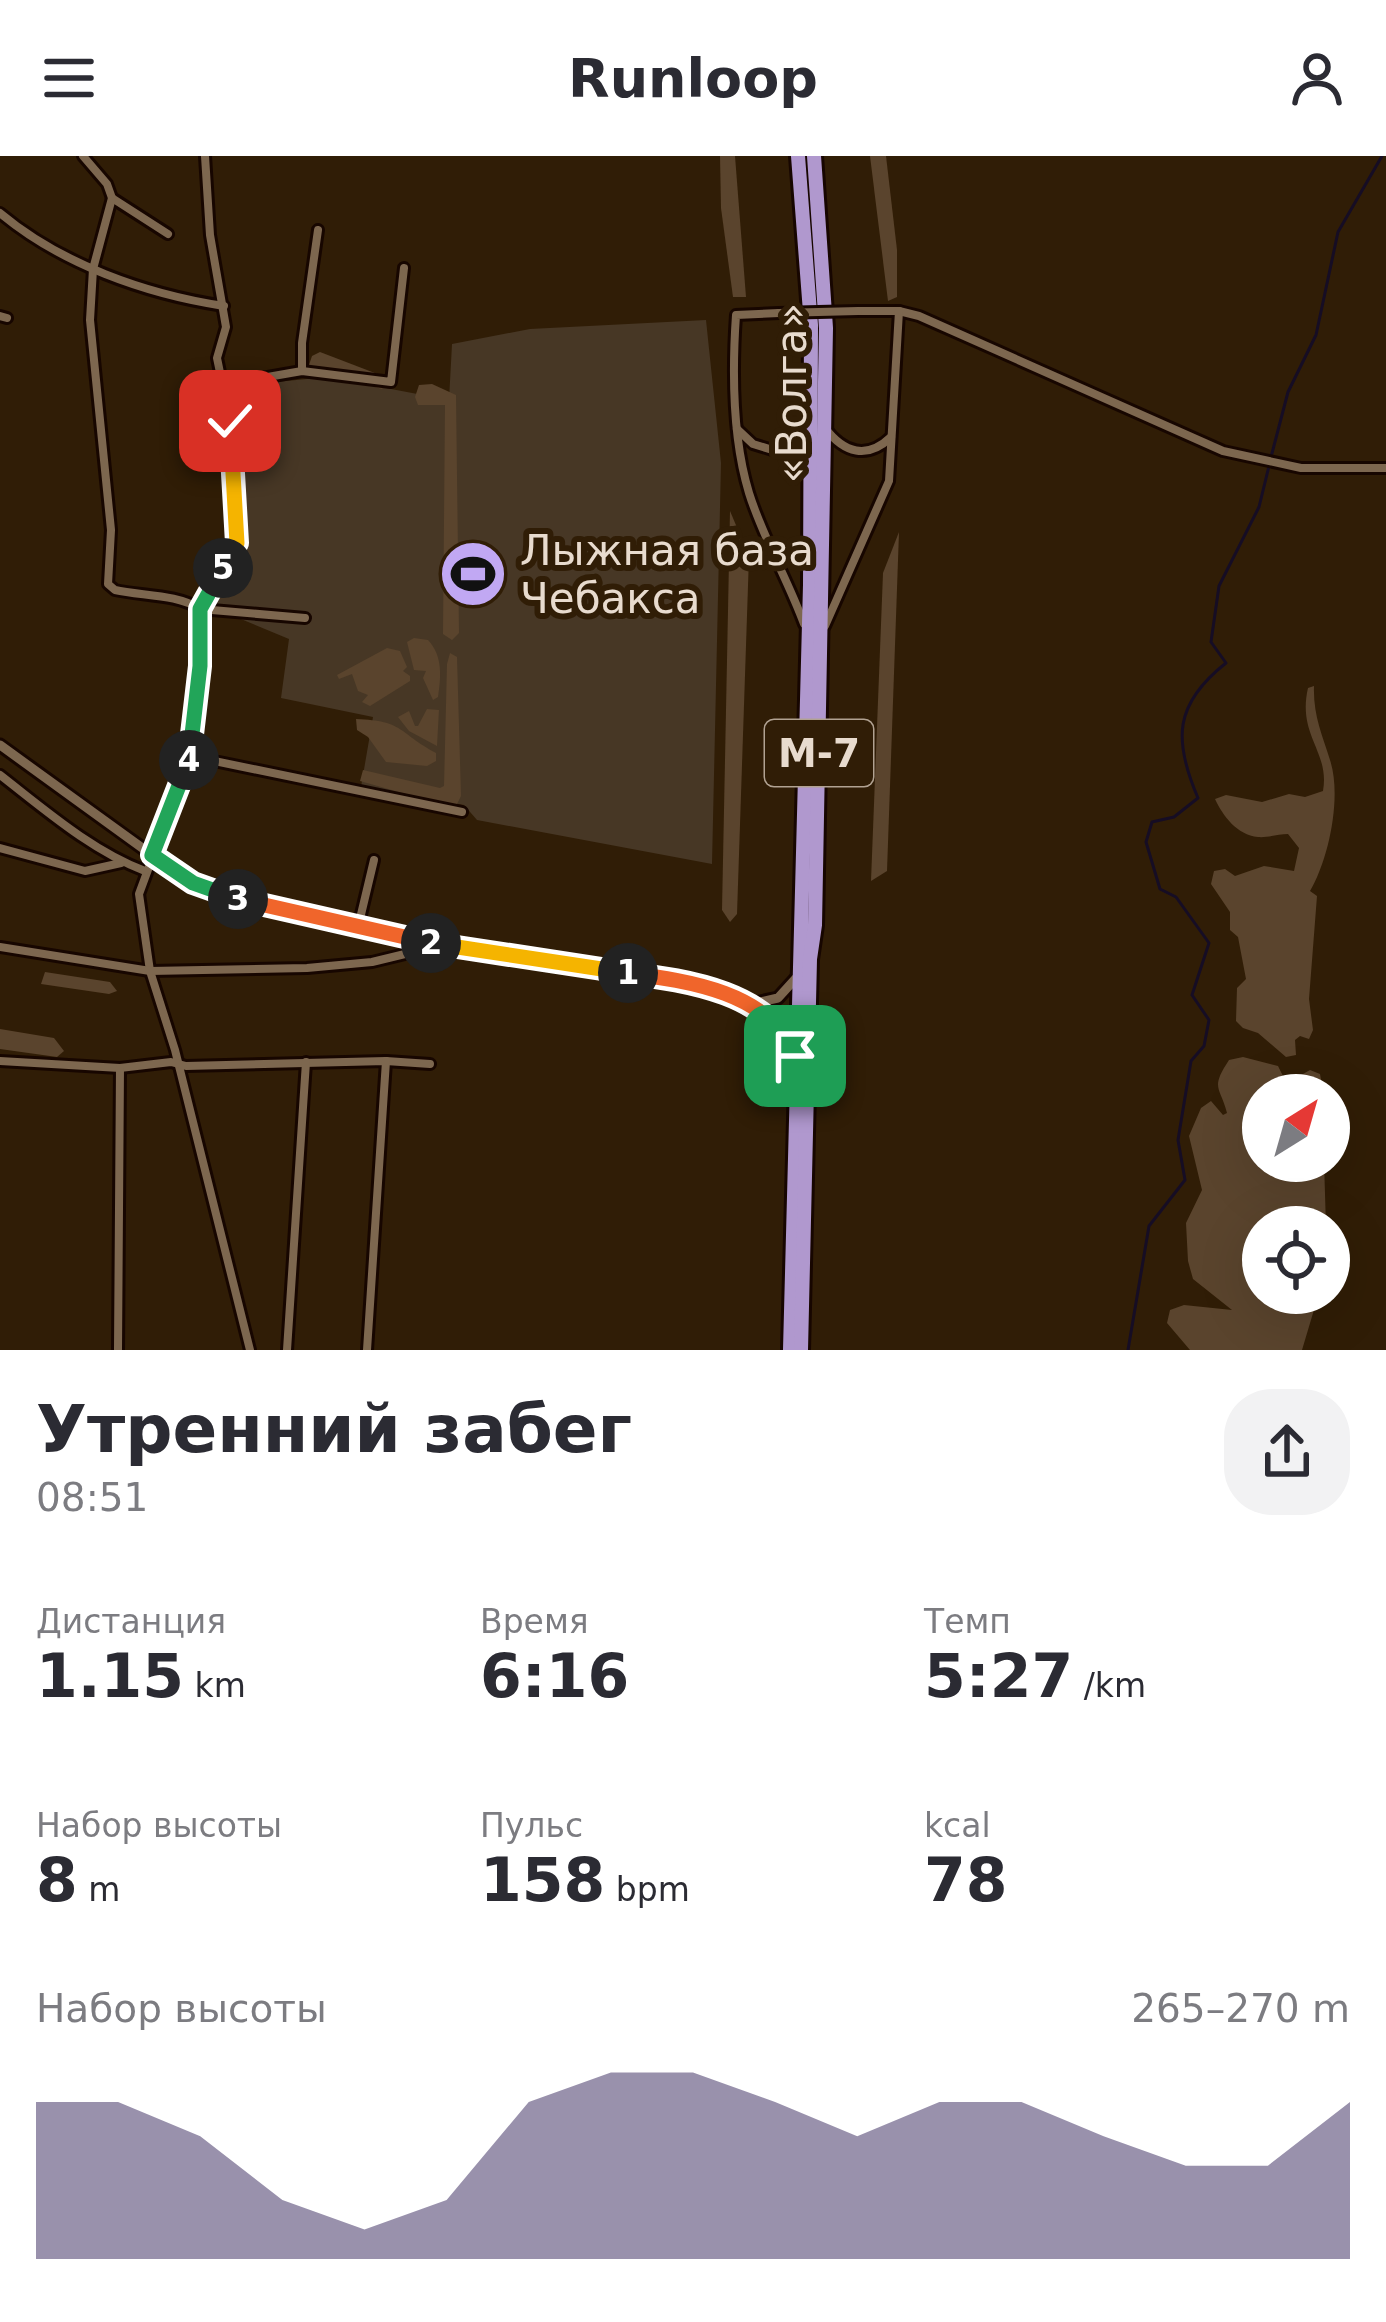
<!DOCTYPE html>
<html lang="ru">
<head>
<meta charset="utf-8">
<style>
	:root { --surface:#fff; --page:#f2f2f3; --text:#2b2b33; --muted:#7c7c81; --accent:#6e6389 }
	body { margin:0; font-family:"DejaVu Sans",sans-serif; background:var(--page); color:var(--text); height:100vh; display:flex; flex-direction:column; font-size:45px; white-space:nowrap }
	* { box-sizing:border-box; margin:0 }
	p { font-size:39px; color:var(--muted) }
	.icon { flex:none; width:66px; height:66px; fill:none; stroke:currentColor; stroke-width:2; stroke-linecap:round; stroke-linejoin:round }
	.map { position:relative; height:1194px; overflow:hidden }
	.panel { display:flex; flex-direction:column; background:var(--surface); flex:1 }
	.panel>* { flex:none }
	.needle { width:78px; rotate:37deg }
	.buttons { position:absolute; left:1242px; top:918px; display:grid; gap:24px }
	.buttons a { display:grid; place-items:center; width:108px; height:108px; border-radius:50%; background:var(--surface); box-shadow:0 12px 48px #0002; font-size:60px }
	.pin { position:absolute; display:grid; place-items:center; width:102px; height:102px; color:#fff; margin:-51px; border-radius:24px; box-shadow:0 6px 18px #0006 }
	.km { position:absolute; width:60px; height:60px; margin:-30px; border-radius:50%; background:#222; color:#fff; font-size:33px; line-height:60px; text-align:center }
	.round { display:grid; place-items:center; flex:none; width:126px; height:126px; border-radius:48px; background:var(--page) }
	.overview { display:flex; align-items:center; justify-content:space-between; height:204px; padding:0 36px }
	h1 { font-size:66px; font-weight:800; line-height:90px }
	.stats { display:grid; grid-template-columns:repeat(3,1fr); gap:18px; height:204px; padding:12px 36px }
	.stats div { display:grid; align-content:center }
	.stats b { font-size:60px; font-weight:800 }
	.stats small { font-size:33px; font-weight:400 }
	.stats p { font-size:33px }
	.chart { height:336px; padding:24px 36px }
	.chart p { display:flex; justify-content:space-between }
	.chart svg { width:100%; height:216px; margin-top:12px; fill:var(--accent); opacity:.7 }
	header { display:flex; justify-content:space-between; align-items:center; height:156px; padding:0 36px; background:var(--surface); font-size:54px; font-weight:800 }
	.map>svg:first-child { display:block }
	.green { fill:#473725 }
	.forest { fill:#5a442d }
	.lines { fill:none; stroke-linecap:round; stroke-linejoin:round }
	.stream { stroke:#160d24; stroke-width:3 }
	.minor-casing { stroke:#170600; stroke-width:14 }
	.tertiary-casing { stroke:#170600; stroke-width:15 }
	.trunk-casing { stroke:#170600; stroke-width:20 }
	.minor { stroke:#7d674f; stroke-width:8 }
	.tertiary { stroke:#7d674f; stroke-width:9 }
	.trunk { stroke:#b098ce; stroke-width:14 }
	.minor-bridge-casing { stroke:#170600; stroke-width:14; stroke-linecap:butt }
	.minor-bridge { stroke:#7d674f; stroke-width:8 }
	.split-1-casing { stroke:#fff; stroke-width:24 }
	.split-2-casing { stroke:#fff; stroke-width:24 }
	.split-3-casing { stroke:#fff; stroke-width:24 }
	.split-4-casing { stroke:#fff; stroke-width:24 }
	.split-5-casing { stroke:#fff; stroke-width:24 }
	.split-6-casing { stroke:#fff; stroke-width:24 }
	.split-1 { stroke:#f0652b; stroke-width:15 }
	.split-2 { stroke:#f5b400; stroke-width:15 }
	.split-3 { stroke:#f0652b; stroke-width:15 }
	.split-4 { stroke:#22a559; stroke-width:15 }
	.split-5 { stroke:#22a559; stroke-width:15 }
	.split-6 { stroke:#f5b400; stroke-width:15 }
	.labels { text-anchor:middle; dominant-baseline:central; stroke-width:12; stroke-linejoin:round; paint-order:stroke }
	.shield { fill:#301d06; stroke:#b1a292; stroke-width:3 }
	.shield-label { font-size:39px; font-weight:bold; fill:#e8dbce }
	.street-label { font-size:42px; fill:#e8dbce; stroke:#301d06 }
	.poi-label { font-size:42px; fill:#e8dbce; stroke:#301d06; text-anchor:start }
</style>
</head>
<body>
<header><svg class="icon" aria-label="menu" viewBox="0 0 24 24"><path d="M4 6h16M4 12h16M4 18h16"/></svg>Runloop<svg class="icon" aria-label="person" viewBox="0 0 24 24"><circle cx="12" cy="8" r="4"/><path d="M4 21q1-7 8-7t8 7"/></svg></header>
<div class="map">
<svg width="1386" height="1194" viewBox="0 0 1386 1194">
	<rect width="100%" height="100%" fill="#301d06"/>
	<polygon class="green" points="706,164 721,307 712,708 477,664 464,649 361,631 373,561 281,542 289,483 212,451 241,386 229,240 233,230 328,221 449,244 452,188 530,173"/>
	<g class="forest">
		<polygon points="720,0 735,0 746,141 733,141 721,52"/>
		<polygon points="870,0 886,0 897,94 897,141 888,145"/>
		<polygon points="320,196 380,219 387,226 382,233 308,212 312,200"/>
		<polygon points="432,228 456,239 459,477 452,484 443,478 445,249 418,249 415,241 419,229"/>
		<polygon points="730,355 749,400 737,758 730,766 722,754"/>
		<polygon points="899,376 887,715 871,725 883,417"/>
		<path d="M 414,482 L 428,484 C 443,500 441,521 438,541 L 433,544 L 423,522 L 426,515 L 414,514 L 407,486 Z"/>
		<polygon points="387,492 400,495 407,511 403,515 410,520 410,525 370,550 362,546 368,539 358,535 352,518 339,523 337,519"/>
		<polygon points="450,497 457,501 461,640 455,652 360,625 363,614 440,632 444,630 447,508"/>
		<path d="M 1314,530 C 1313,559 1322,578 1330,604 C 1342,640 1329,703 1310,735 L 1317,740 L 1309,843 L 1313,874 L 1309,883 L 1300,880 L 1295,884 L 1296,899 L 1286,901 L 1258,877 L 1243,872 L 1236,865 L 1237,832 L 1246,823 L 1238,781 L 1230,774 L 1230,756 L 1211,728 L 1214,715 L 1225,713 L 1235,720 L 1264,710 L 1294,715 L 1299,692 L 1288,678 C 1278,678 1267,682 1258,681 C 1237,679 1223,660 1215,643 L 1226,639 L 1262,646 L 1289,638 L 1305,641 L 1323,635 C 1330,595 1297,580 1308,532 Z"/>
		<polygon points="427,553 439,554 437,590 409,575 398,561 409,555 415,570 418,570"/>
		<path d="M 356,563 C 405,565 397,576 436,597 L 436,605 L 427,610 L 386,606 L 368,581 L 357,574 Z"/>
		<polygon points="45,816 110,826 117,835 109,838 41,828"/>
		<polygon points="0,873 54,882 64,895 57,901 0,893"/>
		<path d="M 1243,901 L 1278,910 L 1283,920 L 1296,922 L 1310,914 L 1320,918 L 1324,939 L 1263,939 L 1263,1005 L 1324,1005 L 1326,1071 L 1263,1071 L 1263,1137 L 1319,1137 L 1302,1194 L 1190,1194 L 1167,1167 L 1170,1154 L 1184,1149 L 1232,1154 L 1193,1123 L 1188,1105 L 1186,1067 L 1202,1034 L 1189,980 L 1201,952 L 1211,945 L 1223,959 L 1227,957 C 1220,930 1210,933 1229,904 Z"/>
	</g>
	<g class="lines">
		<g class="stream">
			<polyline points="1271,301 1288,236 1316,179 1338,76 1382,0"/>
			<path d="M 1128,1194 L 1149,1070 L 1185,1024 L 1178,984 L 1191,905 L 1204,890 L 1209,864 L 1192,839 L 1209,787 L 1176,741 L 1160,733 L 1146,686 L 1152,666 L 1174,661 L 1198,642 C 1173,584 1174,548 1226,507 L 1211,486 L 1219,430 L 1259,351 L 1269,310"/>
		</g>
		<g class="minor-casing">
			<g id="minor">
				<polyline points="83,0 107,28 112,42 168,78"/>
				<polyline points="205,0 210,79 226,171 217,202 230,265 237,387 200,453 200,510 190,600 139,738 150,815 175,894 250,1194"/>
				<path d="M 112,42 L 93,113 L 90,164 L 111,374 L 108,428 L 115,434 C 142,440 177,438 200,453 L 305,462"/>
				<path d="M 0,57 C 61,108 145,138 224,150"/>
				<polyline points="858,155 899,155 919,160 1223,295 1301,312 1386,312"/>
				<path d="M 779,157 L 736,159 C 732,217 732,281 749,337 C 763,382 788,424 804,468"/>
				<polyline points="0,160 7,162"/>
				<polyline points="302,215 302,187 318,74"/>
				<polyline points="222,229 302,215 391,226 404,112"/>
				<path d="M 825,272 C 844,297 867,304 891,281"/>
				<polyline points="737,273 753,288 779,296 794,290 806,266"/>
				<polyline points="825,470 889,325 899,155"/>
				<polyline points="190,600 462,656"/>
				<path d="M 0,619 C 45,654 92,695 145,715"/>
				<polyline points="0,692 85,715 121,707"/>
				<polyline points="358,771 374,704"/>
				<polyline points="0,791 150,815 307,812 372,806 438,790"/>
				<polyline points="0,905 120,912 171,906 186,910 386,905 430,908"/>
				<polyline points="118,1194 120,912"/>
				<polyline points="287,1194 306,906"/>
				<polyline points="367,1194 386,905"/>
			</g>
		</g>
		<g class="tertiary-casing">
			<g id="tertiary">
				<polyline points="0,589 152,699 213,736 439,789 683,825 751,848 766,857 789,883 795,900"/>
				<polyline points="751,848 778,842 798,820"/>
			</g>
		</g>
		<g class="trunk-casing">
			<g id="trunk">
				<polyline points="790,1194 810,429 811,169 798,0"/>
				<polyline points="801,1194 810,803 815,769 826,172 814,0"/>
			</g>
		</g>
		<use href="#minor" class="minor"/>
		<use href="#tertiary" class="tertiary"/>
		<use href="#trunk" class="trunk"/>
		<g class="minor-bridge-casing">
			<polyline id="minor-bridge" points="779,157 858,155"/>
		</g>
		<use href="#minor-bridge" class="minor-bridge"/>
	</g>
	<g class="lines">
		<g class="split-1-casing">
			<path id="split-1" d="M 628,817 C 688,825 771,836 795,900"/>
		</g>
		<g class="split-2-casing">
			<polyline id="split-2" points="431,787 628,817"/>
		</g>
		<g class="split-3-casing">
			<polyline id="split-3" points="238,743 431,787"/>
		</g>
		<g class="split-4-casing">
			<polyline id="split-4" points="189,604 152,699 193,727 238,743"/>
		</g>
		<g class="split-5-casing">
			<polyline id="split-5" points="189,604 200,510 200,453 223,412"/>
		</g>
		<g class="split-6-casing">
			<polyline id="split-6" points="223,412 237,387 230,265"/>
		</g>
		<use href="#split-1" class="split-1"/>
		<use href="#split-2" class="split-2"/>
		<use href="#split-3" class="split-3"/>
		<use href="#split-4" class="split-4"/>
		<use href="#split-5" class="split-5"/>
		<use href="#split-6" class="split-6"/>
	</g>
	<defs>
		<g id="stadium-disc" transform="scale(3.45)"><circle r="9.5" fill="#c1a8f3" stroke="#301d06"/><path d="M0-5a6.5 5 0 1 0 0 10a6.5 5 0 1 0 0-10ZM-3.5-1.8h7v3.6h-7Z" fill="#111"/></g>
	</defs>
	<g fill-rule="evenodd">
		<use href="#stadium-disc" x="473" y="418"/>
	</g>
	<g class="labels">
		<rect class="shield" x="765" y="564" width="108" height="66" rx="9"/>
		<g class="shield-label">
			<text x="819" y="597">М-7</text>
		</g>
		<g class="street-label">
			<text transform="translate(791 237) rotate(-90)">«Волга»</text>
		</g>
		<g class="poi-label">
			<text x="520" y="394">Лыжная база<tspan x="520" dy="48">Чебакса</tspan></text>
		</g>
	</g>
</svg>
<div class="buttons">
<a><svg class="needle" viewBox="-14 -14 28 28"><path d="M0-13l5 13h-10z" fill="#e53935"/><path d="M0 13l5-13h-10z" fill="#7c7c81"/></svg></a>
<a><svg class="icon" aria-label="locate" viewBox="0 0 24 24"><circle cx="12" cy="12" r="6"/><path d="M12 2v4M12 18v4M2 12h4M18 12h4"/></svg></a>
</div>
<div class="pin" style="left:795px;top:900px;background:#1e9e55"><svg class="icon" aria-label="arrive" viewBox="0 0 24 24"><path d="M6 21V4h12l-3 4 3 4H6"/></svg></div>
<div class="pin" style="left:230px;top:265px;background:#d93025"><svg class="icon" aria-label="check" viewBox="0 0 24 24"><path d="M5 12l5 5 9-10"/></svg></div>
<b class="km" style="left:628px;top:817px">1</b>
<b class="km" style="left:431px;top:787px">2</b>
<b class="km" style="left:238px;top:743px">3</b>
<b class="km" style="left:189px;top:604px">4</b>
<b class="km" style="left:223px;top:412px">5</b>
</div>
<section class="panel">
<div class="overview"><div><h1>Утренний забег</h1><p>08:51</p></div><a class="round"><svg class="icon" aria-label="share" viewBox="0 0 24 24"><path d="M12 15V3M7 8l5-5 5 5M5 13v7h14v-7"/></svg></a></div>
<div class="stats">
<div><p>Дистанция</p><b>1.15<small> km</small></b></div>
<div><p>Время</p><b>6:16</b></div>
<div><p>Темп</p><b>5:27<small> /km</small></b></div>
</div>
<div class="stats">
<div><p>Набор высоты</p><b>8<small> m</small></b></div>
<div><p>Пульс</p><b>158<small> bpm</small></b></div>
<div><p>kcal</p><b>78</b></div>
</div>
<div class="chart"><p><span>Набор высоты</span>265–270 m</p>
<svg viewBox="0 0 160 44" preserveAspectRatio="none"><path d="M0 44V12L10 12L20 19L30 32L40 38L50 32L60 12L70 6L80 6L90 12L100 19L110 12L120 12L130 19L140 25L150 25L160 12V44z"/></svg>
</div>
</section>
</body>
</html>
